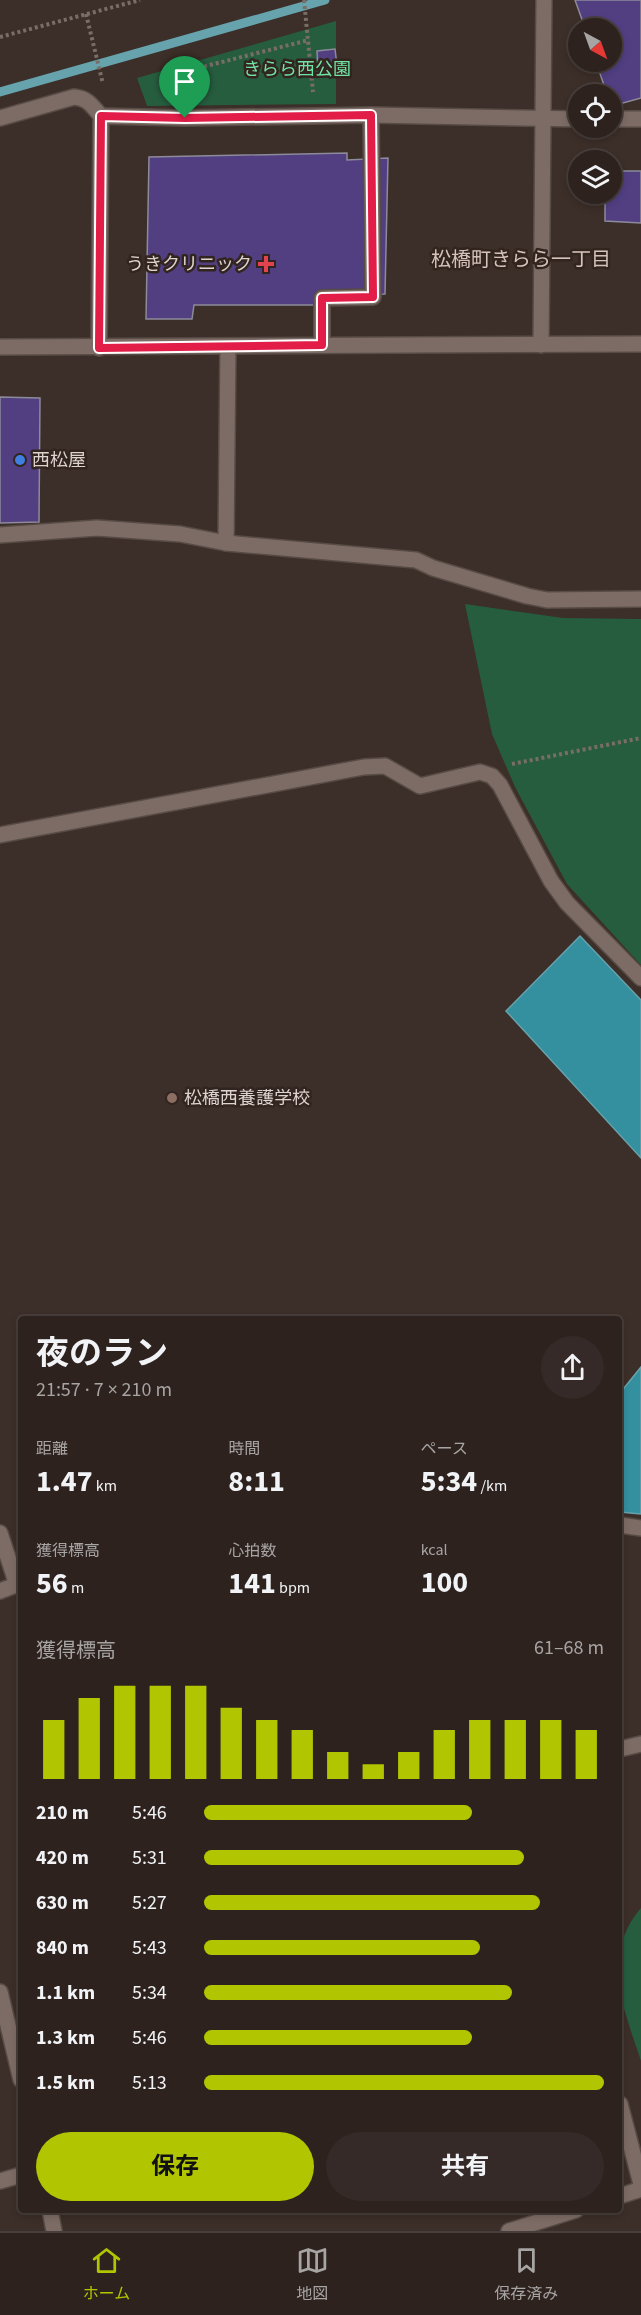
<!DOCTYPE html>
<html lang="ja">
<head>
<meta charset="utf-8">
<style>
	:root { --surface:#2d221e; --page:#352a27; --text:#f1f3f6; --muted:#a7a4a4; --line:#483f3c; --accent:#b1c500 }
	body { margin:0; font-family:"Source Sans 3","Noto Sans JP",sans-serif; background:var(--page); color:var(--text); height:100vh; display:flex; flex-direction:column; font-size:22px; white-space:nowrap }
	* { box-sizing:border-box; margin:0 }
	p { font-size:20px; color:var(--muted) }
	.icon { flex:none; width:33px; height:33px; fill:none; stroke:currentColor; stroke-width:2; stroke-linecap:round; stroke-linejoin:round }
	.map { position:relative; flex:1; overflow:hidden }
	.side { position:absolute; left:18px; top:1316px; width:604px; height:897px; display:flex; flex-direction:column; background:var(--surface); border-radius:6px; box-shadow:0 3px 9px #0003,0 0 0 2px var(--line) }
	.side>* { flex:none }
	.needle { width:39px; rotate:139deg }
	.controls { position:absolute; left:568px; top:18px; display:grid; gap:12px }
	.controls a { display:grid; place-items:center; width:54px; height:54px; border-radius:50%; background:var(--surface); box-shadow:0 3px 9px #0003,0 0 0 2px var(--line); font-size:30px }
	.pin { position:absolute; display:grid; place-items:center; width:51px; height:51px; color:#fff; margin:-62px -26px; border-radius:50% 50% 50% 0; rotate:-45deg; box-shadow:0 0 6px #0007 }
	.pin .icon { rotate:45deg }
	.round { display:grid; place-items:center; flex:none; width:63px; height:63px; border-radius:32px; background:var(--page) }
	.summary { display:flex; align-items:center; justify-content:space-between; height:102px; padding:0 18px }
	h1 { font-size:33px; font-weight:700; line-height:45px }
	.metrics { display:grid; grid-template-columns:repeat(3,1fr); gap:9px; height:102px; padding:6px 18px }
	.metrics div { display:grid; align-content:center }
	.metrics b { font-size:30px; font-weight:700 }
	.metrics small { font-size:16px; font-weight:400 }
	.metrics p { font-size:16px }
	.chart { height:168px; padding:12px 18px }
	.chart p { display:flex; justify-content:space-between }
	.chart svg { width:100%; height:108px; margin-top:6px; stroke:var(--accent); stroke-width:6 }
	.button { display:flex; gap:12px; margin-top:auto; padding:12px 18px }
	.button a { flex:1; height:69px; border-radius:36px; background:var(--accent); color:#111; font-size:24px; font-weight:700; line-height:69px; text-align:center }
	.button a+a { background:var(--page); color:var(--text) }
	ul { padding:0 18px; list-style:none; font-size:20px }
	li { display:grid; grid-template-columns:96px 72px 1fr; align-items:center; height:45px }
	li i { height:15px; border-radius:8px; background:var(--accent) }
	.tabs { display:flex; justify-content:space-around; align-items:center; height:84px; border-top:2px solid var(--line); background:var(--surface); font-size:16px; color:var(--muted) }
	.tabs a { display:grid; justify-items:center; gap:3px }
	.tabs .selected { color:var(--accent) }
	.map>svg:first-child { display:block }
	.green { fill:#265d3f }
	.water { fill:#348f9f; stroke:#67a3ad; stroke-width:1.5 }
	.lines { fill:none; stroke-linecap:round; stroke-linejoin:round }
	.stream { stroke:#67a3ad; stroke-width:9 }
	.building { fill:#513f82; stroke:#8d8a9a; stroke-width:1.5 }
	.service-casing { stroke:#574b45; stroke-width:18 }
	.minor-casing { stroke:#574b45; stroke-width:18 }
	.tertiary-casing { stroke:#574b45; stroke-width:18 }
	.path { stroke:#796d68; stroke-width:4; stroke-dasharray:3 3; stroke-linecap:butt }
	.service { stroke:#7d6c65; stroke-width:15 }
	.minor { stroke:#7d6c65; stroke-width:15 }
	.tertiary { stroke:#7d6c65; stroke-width:15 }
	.route-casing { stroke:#fff; stroke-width:12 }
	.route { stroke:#e11d48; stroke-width:8 }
	.health-dot { fill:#e0444e; stroke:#32241e; stroke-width:2 }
	.shop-dot { fill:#3f7fe0; stroke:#32241e; stroke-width:2 }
	.education-dot { fill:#8d6e63; stroke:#32241e; stroke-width:2 }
	.labels { text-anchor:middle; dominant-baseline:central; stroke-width:5; stroke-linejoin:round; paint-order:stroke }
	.park-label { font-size:18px; fill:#70e3a4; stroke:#32241e }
	.poi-label { font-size:18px; fill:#ddd3cf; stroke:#32241e; text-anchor:start }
	.neighbourhood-label { font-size:20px; fill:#d5c3bb; stroke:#32241e }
</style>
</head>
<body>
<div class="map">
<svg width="641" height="2231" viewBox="0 0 641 2231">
	<rect width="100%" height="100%" fill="#3c2e28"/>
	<g class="green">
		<polygon points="336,21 336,104 147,106 137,78"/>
		<polygon points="465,604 563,618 641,619 641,965 567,884 515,787 492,734"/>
		<path d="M 641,1908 L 641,2061 C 624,2009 600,1956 641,1908 Z"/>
	</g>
	<g class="water">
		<polygon points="580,936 641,1000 641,1158 506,1011"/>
		<polygon points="641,1367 641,1514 620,1512 620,1393"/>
	</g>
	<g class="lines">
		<polyline class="stream" points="0,92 325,0"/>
	</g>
	<g class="building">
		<polygon points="575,0 641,0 641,98 612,106 612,94 607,94 596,62 612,62 612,28 585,28"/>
		<polygon points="335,49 337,65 318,68 317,51"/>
		<polygon points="347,153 347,160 388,158 385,294 360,295 349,305 194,305 192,319 146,319 149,157"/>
		<polygon points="612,171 641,171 641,223 605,221 605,194 612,194"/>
		<polygon points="0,397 40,398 39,522 0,523"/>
	</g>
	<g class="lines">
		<g class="service-casing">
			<polyline id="service" points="322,345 322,298 373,297 371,115"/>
		</g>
		<g class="minor-casing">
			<g id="minor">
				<path d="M 0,118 L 74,97 C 88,98 92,106 101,116"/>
				<polyline points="612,119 641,119"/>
				<polyline points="541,345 544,0"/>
				<polyline points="99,348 101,116 185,118 371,115 579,119"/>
				<polyline points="0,535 97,528 180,534 226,543 416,560 433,568 527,596 547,600 641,599"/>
				<polyline points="226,543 228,347"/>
				<polyline points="0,835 364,767 385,766 420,786 480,772 492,776 500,785 551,881 567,903 641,978"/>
				<polyline points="620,1525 641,1528"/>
				<polyline points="0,1533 17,1585"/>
				<polyline points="0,1591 21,1583"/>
				<polyline points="620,1749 641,1744"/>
				<polyline points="0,1992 21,2080"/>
				<polyline points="620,2104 641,2184"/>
				<polyline points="0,2181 21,2175"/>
				<polyline points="620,2196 641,2189"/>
				<polyline points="50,2210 54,2231"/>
				<polyline points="509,2231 576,2210"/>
			</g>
		</g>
		<g class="tertiary-casing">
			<polyline id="tertiary" points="0,347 641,344"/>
		</g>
		<g class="path">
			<polyline points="304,0 313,92"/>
			<polyline points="86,14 103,84"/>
			<polyline points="0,37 140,0"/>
			<path d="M 185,96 C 188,81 193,74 206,66 L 309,40"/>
			<polyline points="512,764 641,738"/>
		</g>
		<use href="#service" class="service"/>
		<use href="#minor" class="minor"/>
		<use href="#tertiary" class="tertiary"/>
	</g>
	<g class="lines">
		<g class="route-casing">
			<polygon id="route" points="371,115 373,297 322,298 322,345 99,348 101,116 185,118"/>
		</g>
		<use href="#route" class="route"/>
	</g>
	<path class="health-dot" d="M263 255h6v6h6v6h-6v6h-6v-6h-6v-6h6z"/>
	<circle class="shop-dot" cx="20" cy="460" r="6"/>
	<circle class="education-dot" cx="172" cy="1098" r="6"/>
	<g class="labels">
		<g class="park-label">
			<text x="297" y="69">きらら西公園</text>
		</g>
		<g class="poi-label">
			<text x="252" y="264" text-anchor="end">うきクリニック</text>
			<text x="32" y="460">西松屋</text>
			<text x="184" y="1098">松橋西養護学校</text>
		</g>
		<g class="neighbourhood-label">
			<text x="521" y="260">松橋町きらら一丁目</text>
		</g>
	</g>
</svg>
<div class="controls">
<a><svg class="needle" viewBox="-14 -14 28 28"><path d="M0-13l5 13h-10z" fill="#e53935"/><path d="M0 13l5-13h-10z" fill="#a7a4a4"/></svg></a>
<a><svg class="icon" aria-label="locate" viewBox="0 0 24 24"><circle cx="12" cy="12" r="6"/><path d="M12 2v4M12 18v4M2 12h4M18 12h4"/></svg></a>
<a><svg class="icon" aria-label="layers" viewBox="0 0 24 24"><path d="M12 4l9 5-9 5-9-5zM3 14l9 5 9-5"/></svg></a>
</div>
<div class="pin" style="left:185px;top:118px;background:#1e9e55"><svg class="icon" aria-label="arrive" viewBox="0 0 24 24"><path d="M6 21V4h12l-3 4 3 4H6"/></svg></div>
<section class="side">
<div class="summary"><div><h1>夜のラン</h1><p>21:57 · 7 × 210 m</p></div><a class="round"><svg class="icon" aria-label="share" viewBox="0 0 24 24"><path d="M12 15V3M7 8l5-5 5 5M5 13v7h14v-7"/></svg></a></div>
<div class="metrics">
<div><p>距離</p><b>1.47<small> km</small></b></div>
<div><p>時間</p><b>8:11</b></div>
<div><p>ペース</p><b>5:34<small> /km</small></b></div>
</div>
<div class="metrics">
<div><p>獲得標高</p><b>56<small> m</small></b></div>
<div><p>心拍数</p><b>141<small> bpm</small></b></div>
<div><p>kcal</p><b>100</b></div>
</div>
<div class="chart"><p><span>獲得標高</span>61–68 m</p>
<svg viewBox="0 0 160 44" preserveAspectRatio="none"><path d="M5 44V20M15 44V11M25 44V6M35 44V6M45 44V6M55 44V15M65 44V20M75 44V24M85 44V33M95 44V38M105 44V33M115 44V24M125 44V20M135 44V20M145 44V20M155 44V24"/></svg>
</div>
<ul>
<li><b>210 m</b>5:46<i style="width:67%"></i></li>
<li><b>420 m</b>5:31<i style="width:80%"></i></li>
<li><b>630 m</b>5:27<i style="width:84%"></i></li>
<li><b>840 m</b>5:43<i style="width:69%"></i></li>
<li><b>1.1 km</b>5:34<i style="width:77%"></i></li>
<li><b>1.3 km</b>5:46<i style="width:67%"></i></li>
<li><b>1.5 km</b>5:13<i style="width:100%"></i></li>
</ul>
<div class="button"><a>保存</a><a>共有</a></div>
</section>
</div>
<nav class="tabs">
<a class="selected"><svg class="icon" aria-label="home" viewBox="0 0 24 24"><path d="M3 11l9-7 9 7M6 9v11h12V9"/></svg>ホーム</a>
<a><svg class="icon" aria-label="map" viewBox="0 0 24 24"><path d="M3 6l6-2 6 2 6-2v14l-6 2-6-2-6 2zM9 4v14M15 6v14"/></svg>地図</a>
<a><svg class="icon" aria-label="saved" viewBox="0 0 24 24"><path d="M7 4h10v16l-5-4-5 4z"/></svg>保存済み</a>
</nav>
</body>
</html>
